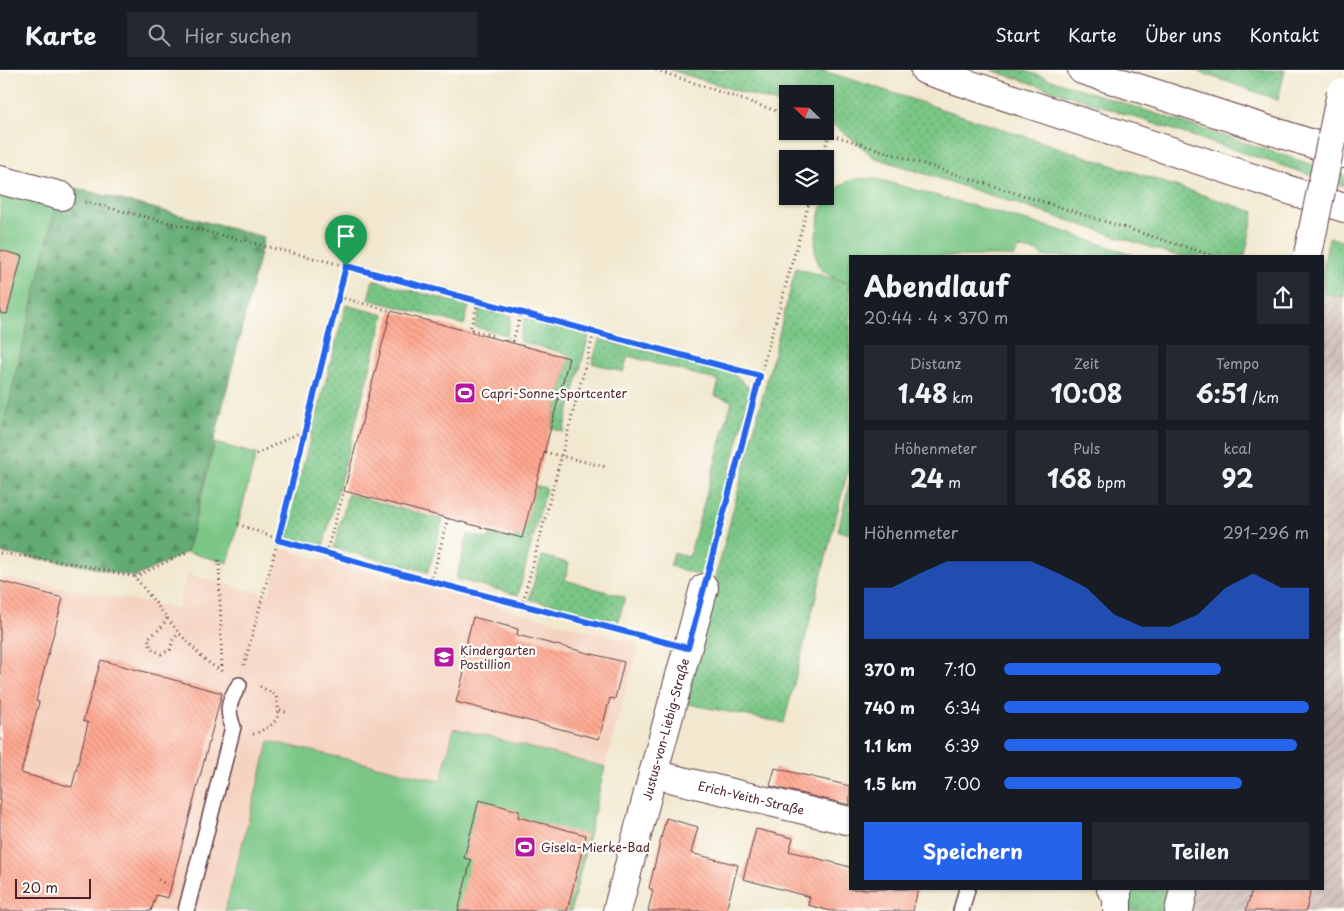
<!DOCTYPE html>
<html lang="de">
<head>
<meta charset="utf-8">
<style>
	:root { --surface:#171b24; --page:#242831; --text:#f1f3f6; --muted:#9ea1a6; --line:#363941; --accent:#2563eb }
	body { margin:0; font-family:"Playpen Sans",sans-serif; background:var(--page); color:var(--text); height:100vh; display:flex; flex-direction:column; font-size:19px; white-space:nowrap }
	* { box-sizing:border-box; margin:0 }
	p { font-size:16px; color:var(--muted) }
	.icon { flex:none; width:28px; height:28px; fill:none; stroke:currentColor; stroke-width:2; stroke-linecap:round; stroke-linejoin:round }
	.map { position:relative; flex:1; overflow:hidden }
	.panel { position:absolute; left:849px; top:185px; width:475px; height:635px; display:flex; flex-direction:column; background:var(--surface); border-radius:0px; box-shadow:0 1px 4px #0004 }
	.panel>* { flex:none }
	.needle { width:32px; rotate:293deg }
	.controls { position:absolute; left:779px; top:15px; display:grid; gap:10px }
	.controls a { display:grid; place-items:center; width:55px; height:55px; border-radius:0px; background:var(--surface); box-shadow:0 1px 4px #0004; font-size:25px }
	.scale { position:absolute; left:15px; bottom:12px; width:76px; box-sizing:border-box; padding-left:5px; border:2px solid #4a1f2b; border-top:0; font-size:14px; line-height:18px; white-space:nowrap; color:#4a1f2b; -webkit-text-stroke:4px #fdfcf7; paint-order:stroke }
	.pin { position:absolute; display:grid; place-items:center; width:42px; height:42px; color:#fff; margin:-51px -21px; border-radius:50% 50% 50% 0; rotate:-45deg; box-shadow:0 0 5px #0007 }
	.pin .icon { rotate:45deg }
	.round { display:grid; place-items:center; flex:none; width:52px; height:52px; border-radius:0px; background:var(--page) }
	.head { display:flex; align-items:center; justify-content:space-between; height:85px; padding:0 15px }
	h1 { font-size:28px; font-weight:700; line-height:38px }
	.metrics { display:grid; grid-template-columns:repeat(3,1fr); gap:8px; height:85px; padding:5px 15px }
	.metrics div { display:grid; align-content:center; border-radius:0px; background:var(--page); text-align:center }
	.metrics b { font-size:25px; font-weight:700 }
	.metrics small { font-size:14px; font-weight:400 }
	.metrics p { font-size:14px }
	.chart { height:140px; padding:10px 15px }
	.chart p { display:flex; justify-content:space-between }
	.chart svg { width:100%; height:90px; margin-top:5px; fill:var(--accent); opacity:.7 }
	.primary-button { display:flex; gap:10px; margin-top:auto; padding:10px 15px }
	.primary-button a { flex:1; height:58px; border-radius:0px; background:var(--accent); color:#fff; font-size:20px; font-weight:700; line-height:58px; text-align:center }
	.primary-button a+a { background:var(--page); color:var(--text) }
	ul { padding:0 15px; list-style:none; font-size:16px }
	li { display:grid; grid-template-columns:80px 60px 1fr; align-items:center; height:38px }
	li i { height:12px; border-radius:6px; background:var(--accent) }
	header { display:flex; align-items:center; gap:30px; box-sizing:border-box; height:70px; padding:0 25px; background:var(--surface); border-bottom:1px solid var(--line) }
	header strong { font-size:24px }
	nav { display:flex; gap:28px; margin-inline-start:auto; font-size:18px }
	.search { width:350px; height:45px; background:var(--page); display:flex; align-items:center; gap:12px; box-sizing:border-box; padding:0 18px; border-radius:0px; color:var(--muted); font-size:19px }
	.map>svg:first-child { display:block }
	.built { fill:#f5d3c1 }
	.industrial { fill:url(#industrial-furrows) }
	.grass { fill:url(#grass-dots); stroke:#627258 }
	.forest { fill:url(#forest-firs); stroke:#56654e }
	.pitch { fill:#79c685; stroke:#627258 }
	.building { fill:url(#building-back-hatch) }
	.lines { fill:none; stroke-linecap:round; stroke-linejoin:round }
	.lane-casing { stroke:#633d44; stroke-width:18 }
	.street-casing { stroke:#633d44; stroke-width:30 }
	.highway-casing { stroke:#633d44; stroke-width:30 }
	.path { stroke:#633d44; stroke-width:3; stroke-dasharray:1 4; stroke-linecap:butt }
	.lane { stroke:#fff; stroke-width:15 }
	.street { stroke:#fff; stroke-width:28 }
	.highway { stroke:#fff; stroke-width:28 }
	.street-bridge-casing { stroke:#633d44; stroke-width:30; stroke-linecap:butt }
	.street-bridge { stroke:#fff; stroke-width:28 }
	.route-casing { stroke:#fff; stroke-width:10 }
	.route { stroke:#2563eb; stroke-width:6 }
	.labels { text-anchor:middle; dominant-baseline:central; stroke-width:4.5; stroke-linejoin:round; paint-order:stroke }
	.poi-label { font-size:12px; fill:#4a1f2b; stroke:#fdfcf7; text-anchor:start }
	.street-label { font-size:12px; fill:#4a1f2b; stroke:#fdfcf7 }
</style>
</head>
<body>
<header>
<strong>Karte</strong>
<div class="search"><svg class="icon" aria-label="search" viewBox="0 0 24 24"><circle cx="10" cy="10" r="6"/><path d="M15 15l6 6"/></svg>Hier suchen</div>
<nav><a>Start</a><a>Karte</a><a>Über uns</a><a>Kontakt</a></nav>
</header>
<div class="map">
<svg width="1344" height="841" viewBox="0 0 1344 841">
	<defs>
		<pattern id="industrial-furrows" width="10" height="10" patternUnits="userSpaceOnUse" patternTransform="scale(1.25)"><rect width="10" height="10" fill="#d1c0bc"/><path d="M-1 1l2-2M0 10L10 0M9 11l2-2" fill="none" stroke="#b5a5a2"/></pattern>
		<pattern id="grass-dots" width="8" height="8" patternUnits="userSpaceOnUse" patternTransform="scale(1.25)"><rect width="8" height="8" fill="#79c685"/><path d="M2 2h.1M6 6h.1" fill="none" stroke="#65a06d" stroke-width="1.8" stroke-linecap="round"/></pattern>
		<pattern id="forest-firs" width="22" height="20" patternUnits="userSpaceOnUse" patternTransform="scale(1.25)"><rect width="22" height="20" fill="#62ab72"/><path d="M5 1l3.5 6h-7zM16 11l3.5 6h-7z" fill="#538b5e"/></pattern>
		<pattern id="building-back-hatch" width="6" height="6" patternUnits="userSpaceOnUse" patternTransform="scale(1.25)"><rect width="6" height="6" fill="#fea790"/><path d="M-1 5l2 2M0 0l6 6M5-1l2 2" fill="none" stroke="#db8f7c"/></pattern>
	</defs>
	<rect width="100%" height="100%" fill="#fdfcf7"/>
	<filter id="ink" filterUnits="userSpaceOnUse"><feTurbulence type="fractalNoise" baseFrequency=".02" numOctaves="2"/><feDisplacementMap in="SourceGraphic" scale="10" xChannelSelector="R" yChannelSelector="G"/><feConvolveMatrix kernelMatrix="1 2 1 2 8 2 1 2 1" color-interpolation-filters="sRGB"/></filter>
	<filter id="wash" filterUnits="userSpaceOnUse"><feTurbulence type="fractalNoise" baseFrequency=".0096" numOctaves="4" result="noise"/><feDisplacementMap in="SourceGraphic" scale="20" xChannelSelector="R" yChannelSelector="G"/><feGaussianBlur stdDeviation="1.12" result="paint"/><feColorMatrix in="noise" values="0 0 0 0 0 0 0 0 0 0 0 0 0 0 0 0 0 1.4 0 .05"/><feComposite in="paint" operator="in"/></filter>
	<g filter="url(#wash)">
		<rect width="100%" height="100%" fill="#f1e8cf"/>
		<polygon class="built" points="281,479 639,574 605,697 454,658 441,711 269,671 225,841 0,841 0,507 178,538 187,504 269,525"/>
		<polygon class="industrial" points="1323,223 1344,227 1344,841 1186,841 1191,819 1322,819"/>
		<g class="grass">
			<polygon points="670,0 821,0 866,14 1254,142 1245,186 1177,186 873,87 850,67 825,49 825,24 788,24 787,36"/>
			<polygon points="991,0 1022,0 1344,105 1344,116"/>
			<polygon points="1194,0 1285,0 1278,30"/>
			<polygon points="1329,167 1344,172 1344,227 1323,223 1323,200"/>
			<polygon points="796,198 850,213 850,392 784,653 683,633"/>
			<polygon points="373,210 469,236 464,255 368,229"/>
			<polygon points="346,235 384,245 323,477 284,467"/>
			<polygon points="480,238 511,246 507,265 475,257"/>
			<polygon points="525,248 589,265 563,362 551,358 570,285 519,271"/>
			<polygon points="599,269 729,302 741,310 751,320 703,506 670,496 674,483 689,487 732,331 715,326 719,311 628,286 623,302 592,293"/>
			<polygon points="533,415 546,418 518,525 456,509 468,464 489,469 490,463 513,469 519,449"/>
			<polygon points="348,424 443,450 428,502 334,478"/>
			<polygon points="542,486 569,493 565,510 625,527 618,553 529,529"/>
			<polygon points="1129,819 1169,819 1165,841 1124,841"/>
		</g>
		<polygon class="forest" points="61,114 264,167 187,482 135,507 76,494 0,483 0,370"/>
		<g class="pitch">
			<polygon points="0,97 61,114 0,370"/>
			<path d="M 873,108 L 1056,159 L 1136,186 L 1042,186 L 1038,182 L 1018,178 L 1015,186 L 850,186 L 850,213 C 813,203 811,190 818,155 C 820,145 821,134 827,126 C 832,119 849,110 857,109 C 862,108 868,109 873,108 Z"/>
			<polygon points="215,373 256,384 228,493 187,482"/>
			<polygon points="850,411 850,464 838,461"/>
			<polygon points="454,658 605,697 571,841 225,841 269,671 441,711"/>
		</g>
		<g id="blocks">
			<g class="building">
				<polygon points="0,180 22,186 7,244 0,243"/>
				<polygon points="391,241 569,288 522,468 344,421"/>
				<polygon points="0,511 63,528 36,631 39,632 21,703 72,717 88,653 83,651 101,590 222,623 168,828 156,825 151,841 0,841"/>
				<polygon points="473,547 518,559 517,565 624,592 615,629 610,628 599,669 456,632 467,591 462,590"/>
				<polygon points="775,698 850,716 850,735 770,716"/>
				<polygon points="479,730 519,741 518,747 586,765 567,841 458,841 471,790 464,788"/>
				<polygon points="666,748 698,757 691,783 738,795 726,841 648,841 653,820 649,818"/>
				<polygon points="756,759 793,768 789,781 850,797 850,819 918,819 913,841 831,841 808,835 810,827 743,809"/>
				<polygon points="1252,819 1311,819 1306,841 1246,841"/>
			</g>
		</g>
	</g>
	<g filter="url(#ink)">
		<use href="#blocks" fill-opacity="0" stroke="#633d44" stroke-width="1"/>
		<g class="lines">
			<g class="lane-casing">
				<g id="lane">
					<path d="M 186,841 L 233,657 C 226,639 229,631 239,615"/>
					<polyline points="961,841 967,819"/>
				</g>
			</g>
			<g class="street-casing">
				<g id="street">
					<polyline points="0,110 61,126"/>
					<path id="s1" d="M 653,704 L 850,751"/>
					<polyline points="1111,819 1117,820 1117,841"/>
					<path id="s2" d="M 617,841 L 653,704 L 704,518"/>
					<polyline points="1179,841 1184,819"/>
				</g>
			</g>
			<g class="highway-casing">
				<g id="highway">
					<polyline points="925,0 1344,138"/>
					<polyline points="1082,0 1344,84"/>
				</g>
			</g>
			<g class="path">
				<polyline points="656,0 788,45"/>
				<polyline points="825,59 829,64 1214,186"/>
				<polyline points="822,89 829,64"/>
				<polyline points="85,132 346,196 760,306"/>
				<polyline points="339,227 391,241"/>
				<polyline points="478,232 470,259 493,266 492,268"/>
				<polyline points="505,271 505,269 513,271 521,243"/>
				<polyline points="545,382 606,397"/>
				<polyline points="256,384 305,360"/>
				<path d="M 238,454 C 327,490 428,511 522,535 L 594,263"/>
				<polyline points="0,483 76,494 135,507 179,563 206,591 223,602"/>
				<polyline points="326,483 344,421"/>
				<polyline points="219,490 222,601"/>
				<polyline points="710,493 760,306 811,126"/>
				<polyline points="135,507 187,482"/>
				<polyline points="431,512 448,448"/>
				<polyline points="522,535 662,571"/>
				<polyline points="167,548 161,558 148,568 151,578 161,584 170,580 173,570 179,563"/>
				<polyline points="244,595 278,470 346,197"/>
				<polyline points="280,640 288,643"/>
				<path d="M 253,664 L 255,664 C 276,653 282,651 276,625 L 259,616"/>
				<polyline points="158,810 171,816"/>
			</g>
			<use href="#lane" class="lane"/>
			<use href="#street" class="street"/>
			<use href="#highway" class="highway"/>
			<g class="street-bridge-casing">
				<polyline id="street-bridge" points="1308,184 1341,23"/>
			</g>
			<use href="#street-bridge" class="street-bridge"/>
		</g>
	</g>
	<g class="lines" filter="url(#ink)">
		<g class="route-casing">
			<polygon id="route" points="346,196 760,306 688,578 402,504 278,470"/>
		</g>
		<use href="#route" class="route"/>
	</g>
	<defs>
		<g id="stadium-square" transform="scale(1.125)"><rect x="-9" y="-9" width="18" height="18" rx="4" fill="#b5179e" stroke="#fdfcf7"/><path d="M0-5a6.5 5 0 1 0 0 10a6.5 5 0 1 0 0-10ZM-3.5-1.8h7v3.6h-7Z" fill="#fff"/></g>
		<g id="school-square" transform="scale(1.125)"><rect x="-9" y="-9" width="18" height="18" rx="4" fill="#b5179e" stroke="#fdfcf7"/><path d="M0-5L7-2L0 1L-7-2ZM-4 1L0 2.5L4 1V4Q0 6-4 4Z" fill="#fff"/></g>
	</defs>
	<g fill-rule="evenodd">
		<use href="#stadium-square" x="465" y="323"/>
		<use href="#school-square" x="444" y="587"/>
		<use href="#stadium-square" x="525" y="777"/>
	</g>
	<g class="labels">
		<g class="poi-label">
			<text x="481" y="323">Capri-Sonne-Sportcenter</text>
			<text x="460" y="580">Kindergarten<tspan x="460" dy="14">Postillion</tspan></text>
			<text x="541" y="777">Gisela-Mierke-Bad</text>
		</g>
		<g class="street-label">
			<text stroke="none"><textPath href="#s2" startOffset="188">Justus-von-Liebig-Straße</textPath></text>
			<text stroke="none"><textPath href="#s1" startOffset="101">Erich-Veith-Straße</textPath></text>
		</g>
	</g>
</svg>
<div class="controls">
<a><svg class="needle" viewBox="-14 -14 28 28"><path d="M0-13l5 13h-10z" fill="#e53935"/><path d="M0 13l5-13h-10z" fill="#9ea1a6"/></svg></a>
<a><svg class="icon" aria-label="layers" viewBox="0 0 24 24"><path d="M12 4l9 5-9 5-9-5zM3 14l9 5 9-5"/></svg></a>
</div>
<div class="scale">20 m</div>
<div class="pin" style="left:346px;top:196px;background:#1e9e55"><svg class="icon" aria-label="arrive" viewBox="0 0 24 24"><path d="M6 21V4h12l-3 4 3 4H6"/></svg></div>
<section class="panel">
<div class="head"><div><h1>Abendlauf</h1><p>20:44 · 4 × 370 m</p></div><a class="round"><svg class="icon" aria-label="share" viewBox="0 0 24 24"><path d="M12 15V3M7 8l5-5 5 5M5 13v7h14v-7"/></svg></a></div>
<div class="metrics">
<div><p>Distanz</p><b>1.48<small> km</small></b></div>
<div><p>Zeit</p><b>10:08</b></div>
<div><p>Tempo</p><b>6:51<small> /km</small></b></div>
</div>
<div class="metrics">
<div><p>Höhenmeter</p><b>24<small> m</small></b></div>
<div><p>Puls</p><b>168<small> bpm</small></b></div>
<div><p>kcal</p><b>92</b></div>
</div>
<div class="chart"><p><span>Höhenmeter</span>291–296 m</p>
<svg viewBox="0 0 160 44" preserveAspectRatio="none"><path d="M0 44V19L10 19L20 12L30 6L40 6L50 6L60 6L70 12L80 19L90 32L100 38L110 38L120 32L130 19L140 12L150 19L160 19V44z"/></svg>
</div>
<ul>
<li><b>370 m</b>7:10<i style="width:71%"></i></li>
<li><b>740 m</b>6:34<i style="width:100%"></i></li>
<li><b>1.1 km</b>6:39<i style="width:96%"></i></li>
<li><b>1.5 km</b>7:00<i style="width:78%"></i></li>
</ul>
<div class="primary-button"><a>Speichern</a><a>Teilen</a></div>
</section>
</div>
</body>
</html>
